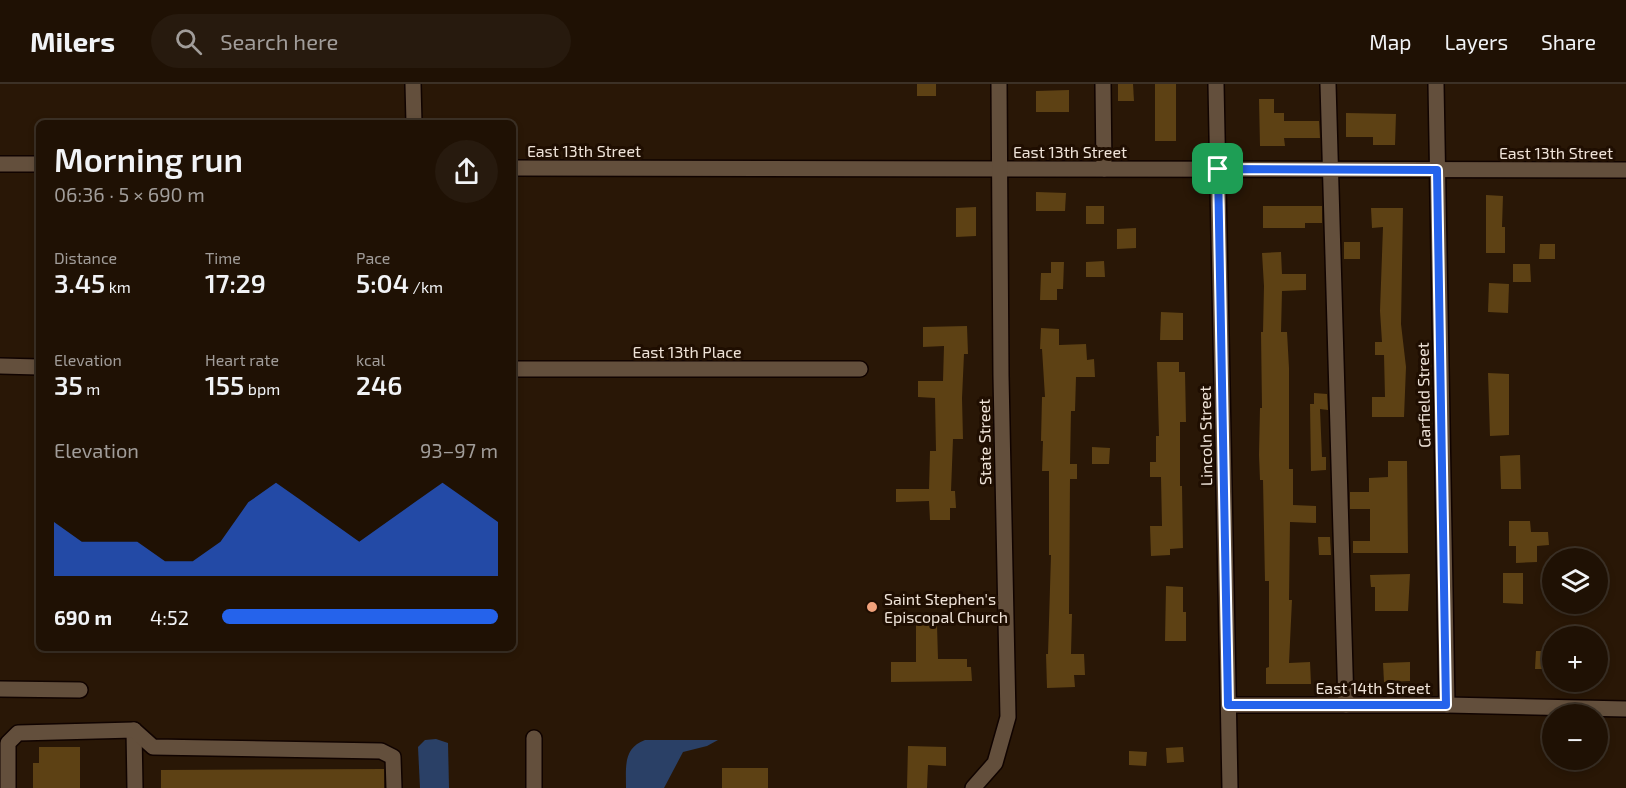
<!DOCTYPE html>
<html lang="en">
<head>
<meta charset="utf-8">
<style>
	:root { --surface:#1f1104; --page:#271a0e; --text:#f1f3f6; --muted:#a19d9a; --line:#3c3126; --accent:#2563eb }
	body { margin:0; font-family:"Exo 2",sans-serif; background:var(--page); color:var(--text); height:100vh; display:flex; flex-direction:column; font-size:22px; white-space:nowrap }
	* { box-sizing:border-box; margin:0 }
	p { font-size:20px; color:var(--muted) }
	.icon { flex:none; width:33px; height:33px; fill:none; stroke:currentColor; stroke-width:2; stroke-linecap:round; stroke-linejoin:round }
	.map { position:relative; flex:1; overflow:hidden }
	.sheet { position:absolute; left:36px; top:36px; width:480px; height:531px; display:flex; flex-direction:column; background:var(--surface); border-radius:9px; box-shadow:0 3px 9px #0003,0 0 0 2px var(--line) }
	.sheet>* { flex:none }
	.controls { position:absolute; left:1542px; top:464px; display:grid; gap:12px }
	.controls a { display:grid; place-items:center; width:66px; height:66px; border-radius:50%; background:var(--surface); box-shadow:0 3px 9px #0003,0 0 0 2px var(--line); font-size:30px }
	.pin { position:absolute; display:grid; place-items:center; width:51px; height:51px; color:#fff; margin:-26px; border-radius:12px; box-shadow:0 3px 9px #0006 }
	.round { display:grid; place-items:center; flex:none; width:63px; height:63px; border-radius:32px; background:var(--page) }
	.overview { display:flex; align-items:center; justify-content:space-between; height:102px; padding:0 18px }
	h1 { font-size:33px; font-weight:600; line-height:45px }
	.metrics { display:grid; grid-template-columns:repeat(3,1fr); gap:9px; height:102px; padding:6px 18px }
	.metrics div { display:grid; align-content:center }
	.metrics b { font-size:26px; font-weight:600 }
	.metrics small { font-size:16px; font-weight:400 }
	.metrics p { font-size:16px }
	.chart { height:168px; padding:12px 18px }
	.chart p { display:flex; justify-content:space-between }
	.chart svg { width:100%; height:108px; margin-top:6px; fill:var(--accent); opacity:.7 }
	ul { padding:0 18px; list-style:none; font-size:20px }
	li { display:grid; grid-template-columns:96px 72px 1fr; align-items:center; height:45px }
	li i { height:15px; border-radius:8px; background:var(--accent) }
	header { display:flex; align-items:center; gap:36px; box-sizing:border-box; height:84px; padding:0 30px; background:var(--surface); border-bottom:2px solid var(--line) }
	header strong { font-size:28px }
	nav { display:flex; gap:33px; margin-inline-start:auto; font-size:21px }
	.search { width:420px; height:54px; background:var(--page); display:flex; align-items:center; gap:15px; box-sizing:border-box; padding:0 21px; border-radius:33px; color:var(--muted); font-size:22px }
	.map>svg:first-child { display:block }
	.water { fill:#2a4066 }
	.building { fill:#5d4114 }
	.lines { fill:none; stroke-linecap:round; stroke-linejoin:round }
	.minor-casing { stroke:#100300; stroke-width:18 }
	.minor { stroke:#634f3c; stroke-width:15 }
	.route-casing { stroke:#fff; stroke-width:12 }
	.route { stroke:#2563eb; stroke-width:8 }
	.poi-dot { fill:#f1a27b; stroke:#1f0e01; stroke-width:2 }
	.labels { text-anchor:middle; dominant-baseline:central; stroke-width:6; stroke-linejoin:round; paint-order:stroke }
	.street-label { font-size:16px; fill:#efe3d8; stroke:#1f0e01 }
	.poi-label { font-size:16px; fill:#efe3d8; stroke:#1f0e01; text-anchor:start }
</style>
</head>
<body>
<header>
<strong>Milers</strong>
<div class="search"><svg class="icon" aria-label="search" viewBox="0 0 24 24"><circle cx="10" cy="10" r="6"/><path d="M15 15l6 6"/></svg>Search here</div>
<nav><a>Map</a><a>Layers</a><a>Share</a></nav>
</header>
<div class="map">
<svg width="1626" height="704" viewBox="0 0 1626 704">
	<rect width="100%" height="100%" fill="#291706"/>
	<g class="water">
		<polygon points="436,655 448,659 449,704 420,704 418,663 425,656"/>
		<path d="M 645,656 L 718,656 L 707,662 L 683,668 L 664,704 L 626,704 C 626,683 623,664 645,656 Z"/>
	</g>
	<g class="building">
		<rect x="917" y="0" width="19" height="12"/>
		<polygon points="1118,0 1133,0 1134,17 1118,17"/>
		<rect x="1155" y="0" width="21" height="57"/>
		<polygon points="1069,6 1069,28 1036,28 1036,7"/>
		<polygon points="1259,15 1274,15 1274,29 1284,29 1284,37 1319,37 1320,54 1284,54 1285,62 1260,62"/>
		<polygon points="1346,29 1396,30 1395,61 1373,61 1373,53 1346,53"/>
		<polygon points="1036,108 1066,109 1065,127 1036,127"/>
		<polygon points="1486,111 1503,112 1502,143 1505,143 1505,169 1486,169"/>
		<rect x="1086" y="122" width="18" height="18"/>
		<polygon points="1263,122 1322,122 1322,139 1305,139 1305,144 1263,144"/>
		<polygon points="976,123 976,152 956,153 956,124"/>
		<polygon points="1371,124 1403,124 1401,240 1406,283 1404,333 1372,333 1372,313 1385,313 1384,271 1375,271 1375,258 1382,258 1380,227 1383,143 1372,144"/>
		<polygon points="1136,144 1136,164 1117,165 1117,145"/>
		<rect x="1344" y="158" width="16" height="17"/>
		<polygon points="1540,160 1555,160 1555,175 1539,175"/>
		<polygon points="1281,168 1282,190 1306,190 1306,206 1282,207 1281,248 1287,248 1289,284 1289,385 1293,385 1293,421 1316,422 1316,439 1290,438 1289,516 1292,516 1289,579 1310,578 1311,600 1266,600 1266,584 1269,583 1269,497 1265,497 1263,396 1260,396 1259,371 1260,324 1262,324 1261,248 1263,248 1264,202 1262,169"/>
		<polygon points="1104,177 1105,193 1086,193 1086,178"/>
		<polygon points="1051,178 1064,178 1063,205 1057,205 1057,216 1040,216 1041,189 1051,189"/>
		<polygon points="1513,180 1530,180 1531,198 1513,198"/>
		<polygon points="1489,199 1509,200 1508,229 1488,228"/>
		<polygon points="1161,228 1183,229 1183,256 1160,256"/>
		<polygon points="967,242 968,270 964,270 962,314 963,355 953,355 951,407 955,407 956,424 950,424 950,436 930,436 929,417 896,418 896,405 929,405 930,367 936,367 935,314 918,313 918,297 943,297 944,262 923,263 923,243"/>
		<polygon points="1041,244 1059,245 1059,261 1086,260 1087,276 1094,275 1095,293 1076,293 1075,327 1071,327 1070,380 1077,380 1077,395 1070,395 1069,530 1072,530 1071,570 1084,570 1085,591 1074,591 1075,603 1047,604 1046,570 1048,570 1051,471 1049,471 1049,387 1042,387 1043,357 1041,357 1042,313 1045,313 1042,265 1040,265"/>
		<polygon points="1157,278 1179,278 1179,288 1185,288 1186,338 1180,338 1180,402 1182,402 1183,464 1170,465 1170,471 1151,472 1150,442 1162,442 1161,393 1150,393 1150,378 1156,378 1156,352 1159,352"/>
		<polygon points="1488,289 1509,290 1509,351 1490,352"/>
		<polygon points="1314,309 1327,310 1328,326 1320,325 1322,373 1326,373 1326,386 1311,387 1310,320 1314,320"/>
		<polygon points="1092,363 1110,364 1109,380 1092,380"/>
		<polygon points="1520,371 1521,405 1501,405 1500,372"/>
		<polygon points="1388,377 1407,377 1408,469 1353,469 1353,457 1370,457 1370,425 1350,425 1350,408 1369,408 1369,394 1388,393"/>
		<polygon points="1509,437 1530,437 1531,448 1548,448 1549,461 1537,462 1537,478 1516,479 1516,462 1509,462"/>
		<polygon points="1318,453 1330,453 1331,471 1319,471"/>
		<polygon points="1503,489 1523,489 1523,520 1503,519"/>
		<polygon points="1410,490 1408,527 1375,527 1375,503 1371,503 1370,491"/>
		<polygon points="1166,502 1183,503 1183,528 1186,528 1186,557 1165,557"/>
		<polygon points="916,541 937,541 938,575 967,575 967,583 971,583 972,597 891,598 891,578 916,578"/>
		<polygon points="1536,567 1552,567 1552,585 1535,585"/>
		<polygon points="1410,578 1410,597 1384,598 1383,579"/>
		<polygon points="908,662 946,663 946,682 928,681 927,704 907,704"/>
		<polygon points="39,663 80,663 80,704 33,704 33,679 39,679"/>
		<polygon points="1183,663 1184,678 1167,679 1166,664"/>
		<polygon points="1129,667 1147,668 1146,682 1129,681"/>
		<rect x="722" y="684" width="46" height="20"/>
		<polygon points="384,685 384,704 161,704 161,686"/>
	</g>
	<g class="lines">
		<g class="minor-casing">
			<g id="minor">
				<polyline points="413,0 414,39"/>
				<polyline points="1103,0 1104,85"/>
				<polyline points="1216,0 1230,704"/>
				<polyline points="1328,0 1346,621"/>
				<polyline points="1436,0 1447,621"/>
				<polyline points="0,80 39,80"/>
				<polyline points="513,84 1626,86"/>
				<polyline points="0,282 39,283"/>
				<polyline points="513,285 860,285"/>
				<polyline points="0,605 80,606"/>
				<polyline points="1229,621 1447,621 1626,625"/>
				<polyline points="134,646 135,704"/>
				<polyline points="534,654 534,704"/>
				<polyline points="8,704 8,659 18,649 134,646 153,663 381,667 393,673 394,704"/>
				<polyline points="973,704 995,679 1008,633 1001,292 999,0"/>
			</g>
		</g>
		<use href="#minor" class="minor"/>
	</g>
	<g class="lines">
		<g class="route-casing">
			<polygon id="route" points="1218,85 1437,86 1446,621 1228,621"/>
		</g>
		<use href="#route" class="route"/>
	</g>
	<circle class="poi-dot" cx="872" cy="523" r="6"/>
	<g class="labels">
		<g class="street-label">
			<text x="584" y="66">East 13th Street</text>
			<text x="1070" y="67">East 13th Street</text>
			<text x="1556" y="68">East 13th Street</text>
			<text x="687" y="267">East 13th Place</text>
			<text transform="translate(1423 311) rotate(-91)">Garfield Street</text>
			<text transform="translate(1205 352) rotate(-91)">Lincoln Street</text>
			<text transform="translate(984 358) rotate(-91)">State Street</text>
			<text x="1373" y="603">East 14th Street</text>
		</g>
		<g class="poi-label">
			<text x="884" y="514">Saint Stephen's<tspan x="884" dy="18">Episcopal Church</tspan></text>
		</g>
	</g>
</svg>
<div class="controls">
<a><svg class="icon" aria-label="layers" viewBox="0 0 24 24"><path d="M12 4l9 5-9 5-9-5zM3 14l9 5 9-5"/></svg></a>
<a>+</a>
<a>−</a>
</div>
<div class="pin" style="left:1218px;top:85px;background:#1e9e55"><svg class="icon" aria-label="arrive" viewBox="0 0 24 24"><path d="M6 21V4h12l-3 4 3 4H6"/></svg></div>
<section class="sheet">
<div class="overview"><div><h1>Morning run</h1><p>06:36 · 5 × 690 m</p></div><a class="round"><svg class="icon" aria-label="share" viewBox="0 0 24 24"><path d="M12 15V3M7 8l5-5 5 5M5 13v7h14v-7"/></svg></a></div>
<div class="metrics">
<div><p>Distance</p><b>3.45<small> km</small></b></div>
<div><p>Time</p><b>17:29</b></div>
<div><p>Pace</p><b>5:04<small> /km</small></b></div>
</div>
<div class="metrics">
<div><p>Elevation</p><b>35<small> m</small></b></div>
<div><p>Heart rate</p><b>155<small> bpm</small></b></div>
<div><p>kcal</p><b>246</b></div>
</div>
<div class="chart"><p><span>Elevation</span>93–97 m</p>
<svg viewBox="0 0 160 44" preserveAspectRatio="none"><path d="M0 44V22L10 30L20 30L30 30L40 38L50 38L60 30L70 14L80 6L90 14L100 22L110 30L120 22L130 14L140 6L150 14L160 22V44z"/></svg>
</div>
<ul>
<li><b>690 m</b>4:52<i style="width:100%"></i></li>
</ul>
</section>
</div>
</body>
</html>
